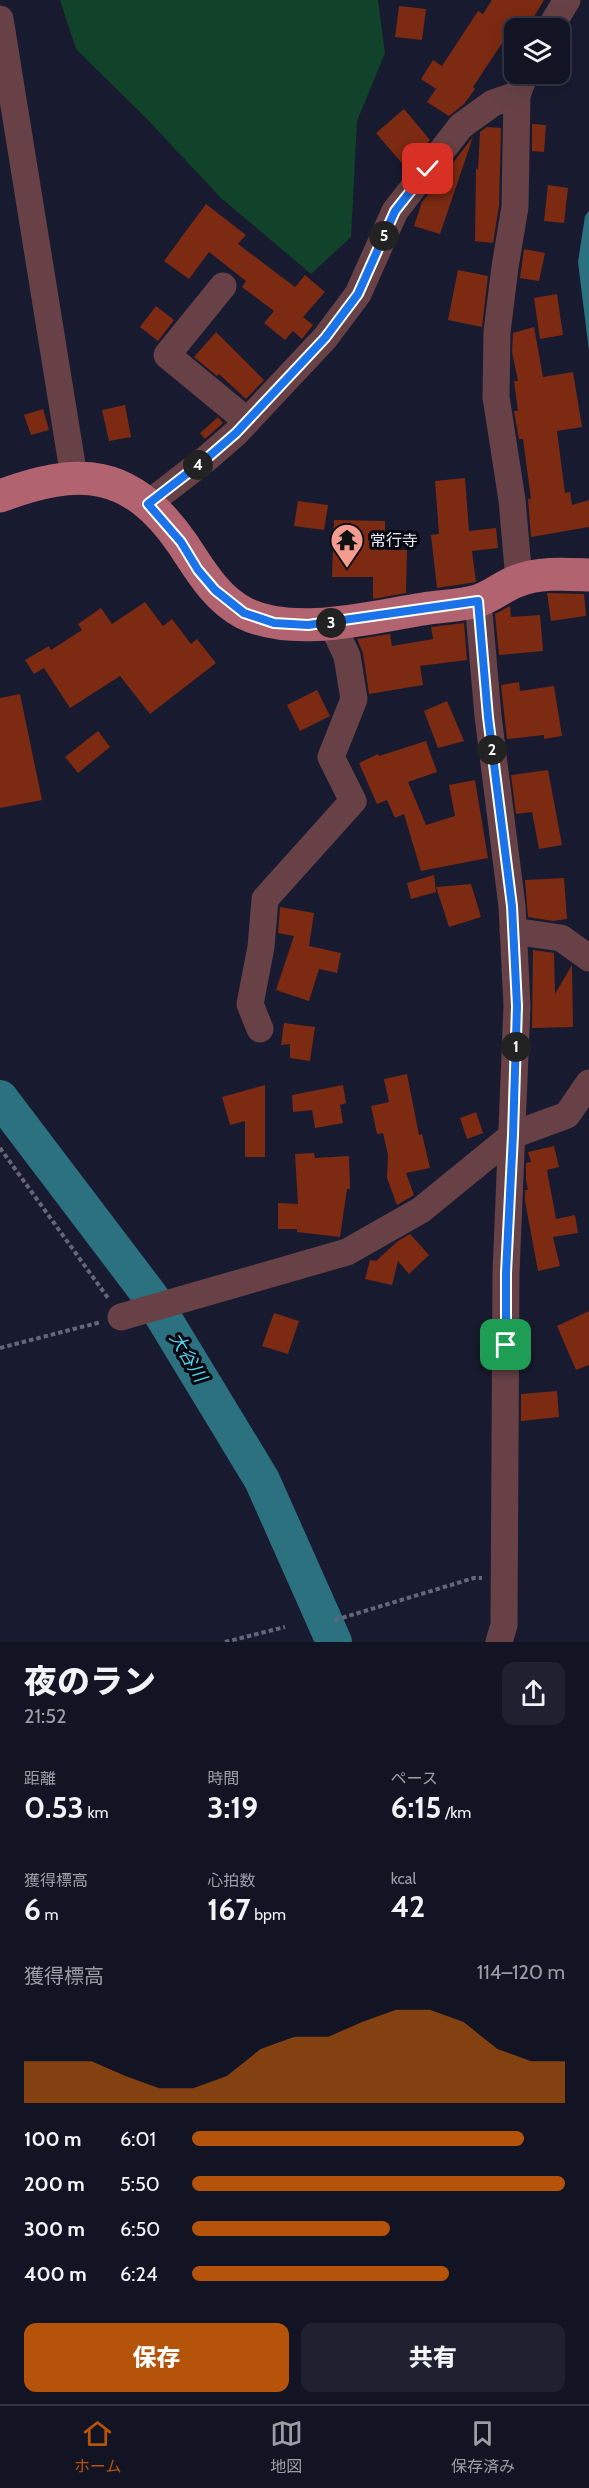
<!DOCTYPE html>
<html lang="ja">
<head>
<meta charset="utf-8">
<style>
	:root { --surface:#121423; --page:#1f2130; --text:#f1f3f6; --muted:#9c9ea6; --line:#313341; --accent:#b45309 }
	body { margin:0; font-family:Cabin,"Noto Sans JP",sans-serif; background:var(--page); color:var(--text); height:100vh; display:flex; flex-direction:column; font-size:22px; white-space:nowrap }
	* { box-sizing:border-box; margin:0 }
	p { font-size:20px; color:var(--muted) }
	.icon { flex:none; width:33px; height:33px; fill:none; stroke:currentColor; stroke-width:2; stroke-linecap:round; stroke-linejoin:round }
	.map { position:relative; height:1642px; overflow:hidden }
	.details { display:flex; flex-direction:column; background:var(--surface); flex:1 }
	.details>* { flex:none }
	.controls { position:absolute; left:504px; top:18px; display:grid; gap:12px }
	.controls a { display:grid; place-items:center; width:66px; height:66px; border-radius:12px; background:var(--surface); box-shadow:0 6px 24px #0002,0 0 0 2px var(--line); font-size:30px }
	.pin { position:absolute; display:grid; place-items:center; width:51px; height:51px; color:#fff; margin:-26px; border-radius:12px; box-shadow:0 3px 9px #0006 }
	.km { position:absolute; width:30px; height:30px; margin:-15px; border-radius:50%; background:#222; color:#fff; font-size:16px; line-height:30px; text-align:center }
	.round { display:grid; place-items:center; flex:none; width:63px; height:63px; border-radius:12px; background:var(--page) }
	.summary { display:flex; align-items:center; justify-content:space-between; height:102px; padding:0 24px }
	h1 { font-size:33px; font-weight:800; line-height:45px }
	.stats { display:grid; grid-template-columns:repeat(3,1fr); gap:9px; height:102px; padding:6px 24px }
	.stats div { display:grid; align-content:center }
	.stats b { font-size:30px; font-weight:800 }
	.stats small { font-size:16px; font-weight:400 }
	.stats p { font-size:16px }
	.chart { height:168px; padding:12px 24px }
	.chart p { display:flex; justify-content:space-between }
	.chart svg { width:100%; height:108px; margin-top:6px; fill:var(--accent); opacity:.7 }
	.button { display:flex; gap:12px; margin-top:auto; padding:12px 24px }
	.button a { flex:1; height:69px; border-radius:12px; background:var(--accent); color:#fff; font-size:24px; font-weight:800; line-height:69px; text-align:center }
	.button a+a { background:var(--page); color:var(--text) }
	ul { padding:0 24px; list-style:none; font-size:20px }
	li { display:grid; grid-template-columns:96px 72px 1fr; align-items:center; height:45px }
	li i { height:15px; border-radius:8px; background:var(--accent) }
	.dock { display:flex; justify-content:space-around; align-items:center; height:84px; border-top:2px solid var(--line); background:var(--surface); font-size:16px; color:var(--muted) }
	.dock a { display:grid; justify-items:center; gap:3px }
	.dock .current { color:var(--accent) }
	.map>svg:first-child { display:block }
	.green { fill:#11432a }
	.water { fill:#2c7180 }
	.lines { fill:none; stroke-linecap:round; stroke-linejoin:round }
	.river { stroke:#2c7180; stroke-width:36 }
	.building { fill:#7c2a11 }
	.path { stroke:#646679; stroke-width:4; stroke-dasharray:4.5 3; stroke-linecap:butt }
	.minor { stroke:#674146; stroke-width:27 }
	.major { stroke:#b1636f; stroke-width:33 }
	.route-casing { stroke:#fff; stroke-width:12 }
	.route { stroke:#1a73e8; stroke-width:8 }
	.labels { text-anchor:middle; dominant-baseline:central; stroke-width:6; stroke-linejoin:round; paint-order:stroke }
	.poi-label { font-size:16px; fill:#e8eaf9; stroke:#05060e; text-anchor:start }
	.water-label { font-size:18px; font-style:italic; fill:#4dd3ee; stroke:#05060e }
</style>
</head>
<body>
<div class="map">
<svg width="589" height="1642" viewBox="0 0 589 1642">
	<rect width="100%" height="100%" fill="#181a2f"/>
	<polygon class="green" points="60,0 378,0 385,53 357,121 351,237 311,274 221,198 148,120 76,49"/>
	<polygon class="water" points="589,211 589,351 578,262 585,216"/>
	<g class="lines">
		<polyline class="river" points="0,1098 151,1297 262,1480 334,1642"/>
	</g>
	<g class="building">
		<polygon points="492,0 544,0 529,25 518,19 473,87 475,89 464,104 449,116 427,102 436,89 421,79 433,60 442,66 478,11 483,14"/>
		<polygon points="399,6 426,9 422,40 395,37"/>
		<polygon points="404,109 430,140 407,169 376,133"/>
		<polygon points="532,124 546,125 544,152 532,151"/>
		<polygon points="487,127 501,128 499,206 493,243 475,241 476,168 478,170 480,132"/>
		<polygon points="473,137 440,234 414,226 422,202"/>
		<polygon points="548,185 568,188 564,223 544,221"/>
		<polygon points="206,204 246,235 238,244 295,287 305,275 325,292 303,317 313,325 302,339 293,331 285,340 264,323 274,311 242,287 246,281 209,252 189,279 164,261"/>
		<polygon points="524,249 545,253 539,281 520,278"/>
		<polygon points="458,270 488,276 482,327 448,320"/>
		<polygon points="557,294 563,335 540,339 534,298"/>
		<polygon points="156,306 174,320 158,341 140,327"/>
		<polygon points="534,327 543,377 573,372 582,427 557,431 565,493 570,492 572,505 589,500 589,527 531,537 528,499 531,499 523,439 519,439 514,411 518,411 514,381 518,381 512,352 513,333"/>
		<polygon points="216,332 264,380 246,399 219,374 217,376 194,357"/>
		<polygon points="125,405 131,437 109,441 102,410"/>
		<polygon points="43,409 49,430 31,435 24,415"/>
		<polygon points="218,417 223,423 205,439 200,433"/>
		<polygon points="465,478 469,531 496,528 498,548 472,551 476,582 437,588 431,535 439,534 435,481"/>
		<polygon points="298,501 328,505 324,530 294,526"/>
		<polygon points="334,520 385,521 385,550 407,550 406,593 373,599 373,577 332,577"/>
		<polygon points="547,593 584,594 586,616 551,621"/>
		<polygon points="145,602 163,626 172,619 191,644 197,639 216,663 150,714 120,676 70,708 44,668 34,674 25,660 49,646 51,650 82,630 78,624 101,608 112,624"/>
		<polygon points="510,606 511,617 540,615 543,651 499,655 495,614"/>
		<polygon points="464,623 467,660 420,666 423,685 369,694 363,653 357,639 390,634 392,646 433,639 431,627"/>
		<polygon points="519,682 520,691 554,686 562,736 544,739 544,735 507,739 501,685"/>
		<polygon points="317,690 330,716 300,731 287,705"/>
		<polygon points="20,694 42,800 0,808 0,698"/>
		<polygon points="447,701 464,741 438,748 424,711"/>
		<polygon points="98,731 110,747 78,773 65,757"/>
		<polygon points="426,741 437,772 408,782 426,825 455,816 449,785 475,780 488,858 421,871 404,814 395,818 387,800 377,804 359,763 378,754 379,756"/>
		<polygon points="548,770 562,845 539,849 532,812 516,814 511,775"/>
		<polygon points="434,875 436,892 411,899 407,883"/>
		<polygon points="564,878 567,919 553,921 528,917 525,880"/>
		<polygon points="471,884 481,917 449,927 436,887"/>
		<polygon points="280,907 314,913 309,946 341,953 337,973 319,969 309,1001 276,990 294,936 278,933"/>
		<polygon points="533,950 554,953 555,994 572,965 573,1027 532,1028"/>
		<polygon points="284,1023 315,1027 310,1061 290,1058 290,1044 281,1045"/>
		<polygon points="407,1074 419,1135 422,1134 430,1168 406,1173 414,1195 397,1205 387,1178 388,1155 383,1133 377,1134 371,1106 389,1102 384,1079"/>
		<polygon points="265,1085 265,1157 245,1157 245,1121 230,1125 222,1097"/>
		<polygon points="343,1085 346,1103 340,1105 343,1123 315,1128 312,1110 293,1112 292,1095"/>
		<polygon points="476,1112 483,1133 467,1139 460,1118"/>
		<polygon points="554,1146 559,1167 547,1170 556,1219 575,1215 578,1233 553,1237 560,1266 538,1271 525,1201 525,1190 528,1190 526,1180 526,1163 531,1162 528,1152"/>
		<polygon points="314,1153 315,1158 349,1156 350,1189 347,1189 340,1237 297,1232 297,1229 278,1229 278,1203 298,1204 295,1154"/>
		<polygon points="410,1234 429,1255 409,1274 398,1261 392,1285 365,1279 370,1260 376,1261 398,1241"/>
		<polygon points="589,1311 589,1365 576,1370 557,1326"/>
		<polygon points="274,1313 299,1321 288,1354 262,1346"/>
		<polygon points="557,1391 559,1417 521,1421 521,1394"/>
	</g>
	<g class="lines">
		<g class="path">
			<polyline points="0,1148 108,1298"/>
			<polyline points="0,1348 101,1322"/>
			<polyline points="335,1620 474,1578 482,1578"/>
			<polyline points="225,1642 285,1627"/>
		</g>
		<g class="minor">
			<polyline points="0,19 74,477"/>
			<polyline points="550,28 567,0"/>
			<polyline points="223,286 167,355 247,421"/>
			<polyline points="148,504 206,459 236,433 325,338 358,294 395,211 461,126 493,103 517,95"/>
			<polyline points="519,580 512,500 496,397 497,332 505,267 515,207 517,95 525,74"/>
			<polyline points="478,601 488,716 512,906 517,1006 506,1273 504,1625 499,1642"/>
			<polyline points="513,931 561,938 589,958"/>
			<polyline points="260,1029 250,1004 261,947 265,899 353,801 331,757 354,699 347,656 331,622"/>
			<polyline points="121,1317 347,1252 421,1210 513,1135 567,1115 589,1083"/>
		</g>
		<path class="major" d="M 0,496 C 79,467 130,468 182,543 C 199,568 215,598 244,613 C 294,638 371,617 423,609 C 440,606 460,606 477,601 C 491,597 503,586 517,581 C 539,572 566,574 589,575"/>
	</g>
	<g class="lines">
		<g class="route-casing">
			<polyline id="route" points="428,169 395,211 358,294 325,338 236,433 206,459 148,504 181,542 198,570 215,590 244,613 274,623 308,625 478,601 488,717 512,906 517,1006 513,1135 506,1273 506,1345"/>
		</g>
		<use href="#route" class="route"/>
	</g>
	<defs>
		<g id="temple-pin" transform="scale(1.725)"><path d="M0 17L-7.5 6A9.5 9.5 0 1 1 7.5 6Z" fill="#f59c91" stroke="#05060e"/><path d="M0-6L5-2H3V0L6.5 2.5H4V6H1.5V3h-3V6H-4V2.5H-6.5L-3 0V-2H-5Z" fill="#111"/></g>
	</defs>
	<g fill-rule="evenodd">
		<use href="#temple-pin" x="347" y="540"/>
	</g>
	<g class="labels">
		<g class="poi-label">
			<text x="370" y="540">常行寺</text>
		</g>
		<g class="water-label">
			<text transform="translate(188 1357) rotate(59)">大谷川</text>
		</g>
	</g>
</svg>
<div class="controls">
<a><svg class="icon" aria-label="layers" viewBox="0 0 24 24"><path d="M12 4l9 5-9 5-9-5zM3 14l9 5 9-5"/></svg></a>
</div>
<div class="pin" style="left:506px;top:1345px;background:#1e9e55"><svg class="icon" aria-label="arrive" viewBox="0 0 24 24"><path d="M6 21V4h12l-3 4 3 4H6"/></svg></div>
<div class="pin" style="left:428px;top:169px;background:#d93025"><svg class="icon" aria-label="check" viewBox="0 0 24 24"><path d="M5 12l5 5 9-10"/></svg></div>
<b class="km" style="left:516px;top:1047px">1</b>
<b class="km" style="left:492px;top:750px">2</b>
<b class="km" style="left:331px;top:623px">3</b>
<b class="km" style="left:198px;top:465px">4</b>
<b class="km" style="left:384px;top:236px">5</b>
</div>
<section class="details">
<div class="summary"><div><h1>夜のラン</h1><p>21:52</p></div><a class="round"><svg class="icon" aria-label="share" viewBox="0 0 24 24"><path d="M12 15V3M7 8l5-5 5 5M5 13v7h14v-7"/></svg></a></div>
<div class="stats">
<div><p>距離</p><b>0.53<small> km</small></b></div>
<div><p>時間</p><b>3:19</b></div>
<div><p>ペース</p><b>6:15<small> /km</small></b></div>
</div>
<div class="stats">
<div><p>獲得標高</p><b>6<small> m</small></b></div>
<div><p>心拍数</p><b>167<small> bpm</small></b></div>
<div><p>kcal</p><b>42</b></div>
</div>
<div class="chart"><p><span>獲得標高</span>114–120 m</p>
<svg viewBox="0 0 160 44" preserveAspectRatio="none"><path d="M0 44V27L10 27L20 27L30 33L40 38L50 38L60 33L70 22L80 17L90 17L100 11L110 6L120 6L130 11L140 22L150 27L160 27V44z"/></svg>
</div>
<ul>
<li><b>100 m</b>6:01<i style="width:89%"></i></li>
<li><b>200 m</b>5:50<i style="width:100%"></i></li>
<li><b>300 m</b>6:50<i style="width:53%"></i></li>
<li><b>400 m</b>6:24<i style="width:69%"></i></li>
</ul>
<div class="button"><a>保存</a><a>共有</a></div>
</section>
<nav class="dock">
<a class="current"><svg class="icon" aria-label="home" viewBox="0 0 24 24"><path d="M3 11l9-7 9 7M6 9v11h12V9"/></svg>ホーム</a>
<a><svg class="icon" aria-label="map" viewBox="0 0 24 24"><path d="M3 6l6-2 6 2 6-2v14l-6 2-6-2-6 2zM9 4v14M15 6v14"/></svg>地図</a>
<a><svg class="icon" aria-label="saved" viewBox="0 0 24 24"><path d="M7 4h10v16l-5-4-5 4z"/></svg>保存済み</a>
</nav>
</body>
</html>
